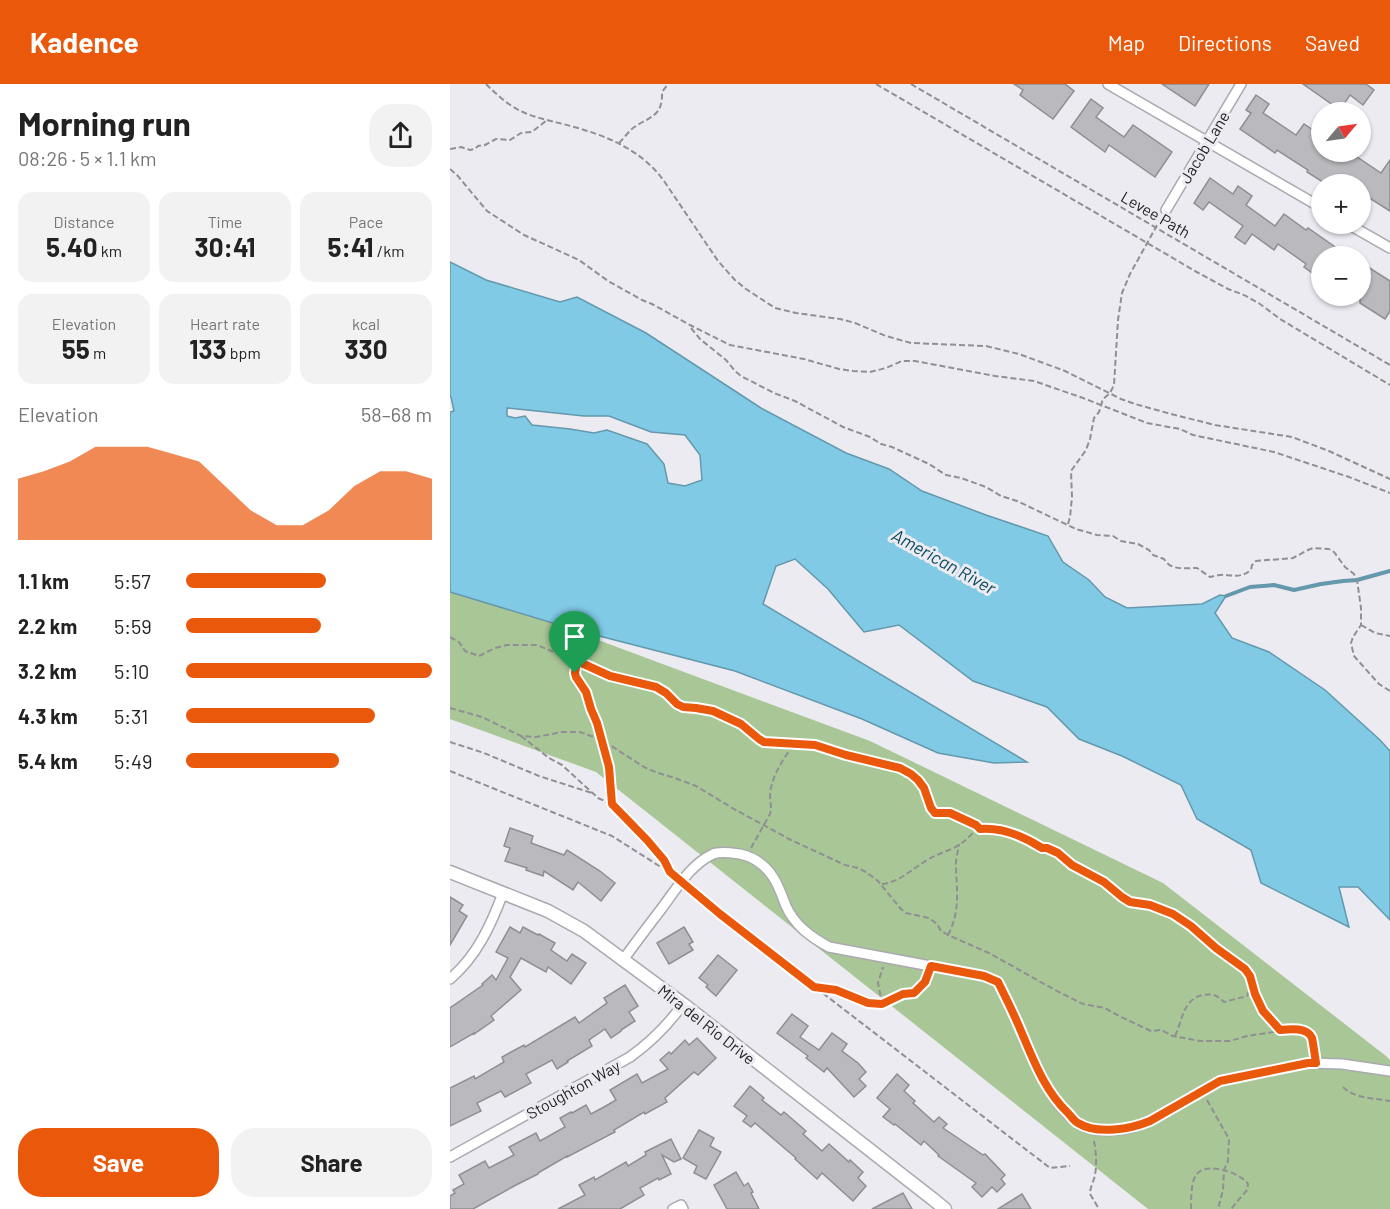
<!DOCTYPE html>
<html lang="en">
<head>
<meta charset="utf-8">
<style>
	:root { --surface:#fff; --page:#f2f2f2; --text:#222; --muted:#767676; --accent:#ea580c }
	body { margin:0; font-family:Barlow,sans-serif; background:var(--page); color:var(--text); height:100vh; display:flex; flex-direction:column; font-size:22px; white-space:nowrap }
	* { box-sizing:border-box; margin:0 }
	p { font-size:20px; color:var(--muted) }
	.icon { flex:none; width:33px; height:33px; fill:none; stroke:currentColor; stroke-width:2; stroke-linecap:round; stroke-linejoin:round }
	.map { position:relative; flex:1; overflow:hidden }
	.panel { display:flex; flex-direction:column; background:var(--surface); width:450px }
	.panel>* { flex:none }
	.needle { width:39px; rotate:61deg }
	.fabs { position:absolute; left:861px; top:18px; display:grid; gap:12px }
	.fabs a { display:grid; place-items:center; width:60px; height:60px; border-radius:50%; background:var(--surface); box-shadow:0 2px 4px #0004; font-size:30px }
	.pin { position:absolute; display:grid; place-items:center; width:51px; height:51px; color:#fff; margin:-62px -26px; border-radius:50% 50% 50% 0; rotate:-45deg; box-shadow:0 0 6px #0007 }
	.pin .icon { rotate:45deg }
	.round { display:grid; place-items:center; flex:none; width:63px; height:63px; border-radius:24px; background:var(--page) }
	.overview { display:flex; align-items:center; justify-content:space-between; height:102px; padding:0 18px }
	h1 { font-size:33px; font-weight:700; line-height:45px }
	.metrics { display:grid; grid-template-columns:repeat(3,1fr); gap:9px; height:102px; padding:6px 18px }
	.metrics div { display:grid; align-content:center; border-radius:15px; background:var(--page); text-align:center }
	.metrics b { font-size:26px; font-weight:700 }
	.metrics small { font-size:16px; font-weight:400 }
	.metrics p { font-size:16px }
	.chart { height:168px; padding:12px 18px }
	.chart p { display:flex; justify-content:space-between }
	.chart svg { width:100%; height:108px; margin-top:6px; fill:var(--accent); opacity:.7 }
	.button { display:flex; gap:12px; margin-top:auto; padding:12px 18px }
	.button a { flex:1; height:69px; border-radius:24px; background:var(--accent); color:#fff; font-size:24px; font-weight:700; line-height:69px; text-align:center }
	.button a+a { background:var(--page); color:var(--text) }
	ul { padding:0 18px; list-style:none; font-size:20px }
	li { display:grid; grid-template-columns:96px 72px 1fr; align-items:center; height:45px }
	li i { height:15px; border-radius:8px; background:var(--accent) }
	header { display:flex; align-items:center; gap:36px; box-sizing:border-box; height:84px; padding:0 30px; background:var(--accent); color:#fff }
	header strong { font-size:28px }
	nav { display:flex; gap:33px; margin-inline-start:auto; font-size:21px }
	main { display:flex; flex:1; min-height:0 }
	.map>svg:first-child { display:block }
	.green { fill:#a9c697 }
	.water { fill:#80cae6; stroke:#6498ac; stroke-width:1.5; fill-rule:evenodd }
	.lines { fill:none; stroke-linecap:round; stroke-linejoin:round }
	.stream { stroke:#6498ac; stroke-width:4 }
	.building { fill:#b9b9be; stroke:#8e8e93; stroke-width:1.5 }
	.minor-casing { stroke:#a9aaaf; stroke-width:12 }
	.tertiary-casing { stroke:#a9aaaf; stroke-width:15 }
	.path { stroke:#8f8f94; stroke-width:2; stroke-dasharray:6 3; stroke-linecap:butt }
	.minor { stroke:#fff; stroke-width:9 }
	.tertiary { stroke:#fff; stroke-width:12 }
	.route-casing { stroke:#fff; stroke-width:12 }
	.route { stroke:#ea580c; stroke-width:8 }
	.labels { text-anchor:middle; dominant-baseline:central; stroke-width:6; stroke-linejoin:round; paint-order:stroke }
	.street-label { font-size:16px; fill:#242426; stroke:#ebebf1 }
	.water-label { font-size:18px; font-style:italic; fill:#0b4b5f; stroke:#ebebf1 }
</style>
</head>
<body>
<header>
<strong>Kadence</strong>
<nav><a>Map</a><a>Directions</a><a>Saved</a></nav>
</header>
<main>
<section class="panel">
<div class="overview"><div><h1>Morning run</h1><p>08:26 · 5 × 1.1 km</p></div><a class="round"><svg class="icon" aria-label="share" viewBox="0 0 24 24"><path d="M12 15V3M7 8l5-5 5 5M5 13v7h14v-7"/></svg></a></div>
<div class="metrics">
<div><p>Distance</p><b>5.40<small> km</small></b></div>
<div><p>Time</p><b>30:41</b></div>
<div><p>Pace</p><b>5:41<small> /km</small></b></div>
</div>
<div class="metrics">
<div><p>Elevation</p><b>55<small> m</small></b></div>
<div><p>Heart rate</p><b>133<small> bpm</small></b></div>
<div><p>kcal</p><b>330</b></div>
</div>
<div class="chart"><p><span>Elevation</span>58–68 m</p>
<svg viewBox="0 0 160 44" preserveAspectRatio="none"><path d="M0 44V19L10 16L20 12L30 6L40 6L50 6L60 9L70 12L80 22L90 32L100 38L110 38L120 32L130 22L140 16L150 16L160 19V44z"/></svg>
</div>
<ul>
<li><b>1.1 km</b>5:57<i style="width:57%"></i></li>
<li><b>2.2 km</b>5:59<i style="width:55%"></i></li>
<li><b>3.2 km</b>5:10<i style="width:100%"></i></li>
<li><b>4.3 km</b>5:31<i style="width:77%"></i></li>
<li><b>5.4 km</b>5:49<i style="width:62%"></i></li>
</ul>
<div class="button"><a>Save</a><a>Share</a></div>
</section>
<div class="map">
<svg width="940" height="1125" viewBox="0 0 940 1125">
	<rect width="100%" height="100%" fill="#ebebf1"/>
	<polygon class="green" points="0,501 420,657 713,799 936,972 940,976 940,1125 698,1125 146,688 0,635"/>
	<path class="water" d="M 0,178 L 36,196 L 110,218 L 127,213 L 196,249 L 311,324 L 396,369 L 439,385 L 472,407 L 536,431 L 598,452 L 613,478 L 639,496 L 655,513 L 677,524 L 752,520 L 770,511 L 776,512 L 765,529 L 782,554 L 819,568 L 875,606 L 930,656 L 940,667 L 940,836 L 908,803 L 889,803 L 899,843 L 811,799 L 801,766 L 747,735 L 731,701 L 672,672 L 629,655 L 597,623 L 523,597 L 449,541 L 414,548 L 378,505 L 345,475 L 326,482 L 313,520 L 577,678 L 544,679 L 488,669 L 412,635 L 285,587 L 126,546 L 0,508 L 0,328 L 4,327 L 1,313 L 0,313 ZM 57,324 L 134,332 L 159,332 L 201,348 L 235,351 L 250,371 L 252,396 L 235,402 L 218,399 L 214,380 L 197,360 L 157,346 L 144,349 L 120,345 L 82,341 L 75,332 L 65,334 L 57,332 Z"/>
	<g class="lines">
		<polyline class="stream" points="776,512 800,503 824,501 844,506 871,500 893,497 907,496 940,487"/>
	</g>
	<g class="building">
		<polygon points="564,0 615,0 624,7 603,35 570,11 573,6"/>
		<polygon points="712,0 759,0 745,22"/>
		<polygon points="853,0 916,0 924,6 913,21 900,11 890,26"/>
		<polygon points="806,11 819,20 813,29 846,51 854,40 872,52 872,68 896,68 906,74 907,73 931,89 940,76 940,127 910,108 910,100 876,100 857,88 858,86 827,66 825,69 790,45 801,29 796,26"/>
		<polygon points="641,15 653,24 646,33 674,53 683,41 722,68 705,93 659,61 655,68 621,43"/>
		<polygon points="760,94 783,110 788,102 802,112 796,121 825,142 834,130 856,146 858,144 898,172 872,172 872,196 854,183 856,180 828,160 824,166 802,150 795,160 785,153 793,142 759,118 753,126 744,119"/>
		<polygon points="910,178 940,197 940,227 935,235 910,219"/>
		<polygon points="60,744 83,752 81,759 114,771 117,766 150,787 165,799 151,817 128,798 123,806 94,787 93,792 76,786 77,784 55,777 60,764 54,762"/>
		<polygon points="0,813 13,821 9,827 17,832 0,861"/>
		<polygon points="60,843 70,849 73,843 88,851 89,850 105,859 101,866 117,877 122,870 136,879 121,900 98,883 96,888 71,874 60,893 71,906 41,932 44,936 24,950 24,949 0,963 0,924 33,901 32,900 42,891 46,896 58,874 46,868"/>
		<polygon points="234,843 243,858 239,860 243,866 219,880 207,859"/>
		<polygon points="268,871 287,886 266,912 256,903 258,901 249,894"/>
		<polygon points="175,901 188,922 179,928 185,937 171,946 171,947 161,954 155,945 139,956 142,962 117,977 118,978 107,985 102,976 76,990 81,999 55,1013 51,1007 27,1019 31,1027 0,1042 0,1004 24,992 25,995 54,978 52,973 74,961 75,963 125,933 129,939 157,919 154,914"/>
		<polygon points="342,930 358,942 350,953 369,966 382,949 397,960 392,967 408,979 416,988 409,995 416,1002 404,1013 377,984 374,988 356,974 358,972 327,949"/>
		<polygon points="247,954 266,974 248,991 244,988 215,1014 217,1018 195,1030 194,1028 164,1046 165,1048 117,1073 117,1072 88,1089 88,1090 66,1101 23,1125 0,1125 0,1112 5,1109 3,1106 14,1100 9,1091 35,1077 39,1084 64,1071 59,1063 86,1049 90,1057 115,1043 110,1034 121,1028 122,1029 136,1021 141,1030 154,1023 166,1016 160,1006 187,990 192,999 218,985 210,976 219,968 221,970 235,956 239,961"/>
		<polygon points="447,990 459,1001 454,1007 465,1017 463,1019 484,1038 489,1033 497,1040 493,1044 533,1071 535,1070 555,1091 551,1095 555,1100 547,1108 542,1103 532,1113 522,1103 526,1099 488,1072 489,1071 474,1057 471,1061 445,1040 444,1041 433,1033 440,1025 427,1014"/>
		<polygon points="300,1002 314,1014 312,1016 331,1031 334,1028 356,1047 353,1050 372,1067 379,1060 399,1078 400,1076 413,1088 408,1094 416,1102 403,1117 372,1089 367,1095 345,1075 346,1074 305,1039 301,1043 293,1037 297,1032 284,1022"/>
		<polygon points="249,1046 264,1054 260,1062 271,1068 256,1095 244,1089 247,1082 233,1074"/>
		<polygon points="221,1055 231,1075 224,1078 212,1071 221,1090 209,1096 208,1094 190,1104 194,1111 170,1125 108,1125 135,1111 129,1101 144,1093 145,1096 176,1078 178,1082 196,1071 195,1068"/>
		<polygon points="286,1088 294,1102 298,1099 303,1108 301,1109 309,1125 277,1125 264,1101"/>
		<polygon points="453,1109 462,1125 422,1125"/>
		<polygon points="572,1110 581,1125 548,1125"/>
	</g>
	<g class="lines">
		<g class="minor-casing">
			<g id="minor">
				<polyline points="658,0 872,124"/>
				<polyline points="716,126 791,0"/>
				<polyline points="898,140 940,164"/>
				<path d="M 173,876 C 186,858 199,841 212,824 C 227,804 240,781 263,770 C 270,767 282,769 290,770 C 304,773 315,781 323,793 C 329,802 332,812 336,822 C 345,842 361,853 379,863 L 534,892 L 548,898 C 555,912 562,926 568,940 C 582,972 599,1019 628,1039 C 648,1052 680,1046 700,1037 L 770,997 L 858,979 L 892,980 L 940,987"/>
				<path d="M 0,895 C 27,872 41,841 53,809"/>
				<path d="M 0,1073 L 180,973 C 201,958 218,941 233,920"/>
				<polyline points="223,1125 231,1121 233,1125"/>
			</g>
		</g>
		<g class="tertiary-casing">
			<polyline id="tertiary" points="0,788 98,827 134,847 233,920 484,1116 495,1125"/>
		</g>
		<g class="path">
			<path d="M 36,0 C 47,11 59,22 73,28 C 83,33 94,35 105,38 C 146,48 188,61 214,97 L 268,177 L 285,196 L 296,205 L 325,224 L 346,229 L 390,235 L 405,239 L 436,252 L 461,259 L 536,262 L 569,270 L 615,287 L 671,315 L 685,320 L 721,330 L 765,341 L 842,353 L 879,367 L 940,395"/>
			<polyline points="426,0 745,187 778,205 794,211 810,220 830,235 940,301"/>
			<polyline points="461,0 940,281"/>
			<path d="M 169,59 C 174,54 178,48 183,44 C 200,32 213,33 212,8 L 218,0"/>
			<polyline points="0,65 11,63 20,66 25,65 28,62 35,61 46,55 60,56 71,49 82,48 97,36"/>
			<polyline points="0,85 7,91 37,127 74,151 129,176 158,197 192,216 202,220 240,241 280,261 354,275 389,285 403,287 420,288 436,284 452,277 465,277 545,292 584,297 633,314 697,339 730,345 743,351 824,368 899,393 940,409"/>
			<path d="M 241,244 L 250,255 L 276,276 L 285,287 L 291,292 L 324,309 L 345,317 L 393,343 L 420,353 L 431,360 L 442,363 L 479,380 L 496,391 L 511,394 L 536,403 L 551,412 L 567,417 L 626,445 L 647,451 L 663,452 L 671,457 L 688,460 L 699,466 L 703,471 L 714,475 C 721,487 735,484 747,484 L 760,493 C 765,492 771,490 776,491 C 786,492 792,493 801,486 L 802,481 L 806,477 L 843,474 L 858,466 L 863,464 L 879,465 L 884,468 L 895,483 L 904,490 L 907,496 L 911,524 L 911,541 L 903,553 L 901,559 L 904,572 L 929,600 L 940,607"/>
			<polyline points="618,440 620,433 622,413 621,387 636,366 640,355 644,334 649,328 653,315 660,309 664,301 668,236 672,209 680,190 711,134"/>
			<polyline points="911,541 925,549 940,552"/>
			<path d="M 0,553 L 9,558 L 15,567 L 29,572 L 45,564 L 57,561 L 87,561 L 160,592 L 206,603 L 216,609 L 227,619 L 233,623 L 246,624 L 263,627 L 291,640 L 309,655 L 314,658 L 365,661 L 396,671 L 450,684 L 461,689 L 468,696 L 474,704 L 481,724 L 485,729 L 500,729 L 526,740 L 530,745 C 552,743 573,752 592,764 L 597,764 L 608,769 L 622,781 L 654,798 L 672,813 L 680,818 L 700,821 L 723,830 L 741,842 L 766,864 L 795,885 L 800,892 L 805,910 L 813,927 L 830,946"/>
			<polyline points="136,556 127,577 125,589 128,597 136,608 141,625 147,639 159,683 162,720 197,756 214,775 219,786"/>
			<polyline points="0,624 32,633 71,652 86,653 112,648 130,648 152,656 194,683 208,689 225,694 246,702 284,725 341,756 395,781 408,784 416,788 428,797 451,825 456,829 479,834 487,840 491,847 498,851 539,869 605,906 633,920 655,924 669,932 701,947 711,946 723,952 750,957 780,957 797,952 824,948 834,945 848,945 853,947 860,952 864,970"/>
			<polyline points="71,652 99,674 112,681 148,714 161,720"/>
			<polyline points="0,658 34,669 89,692 142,709"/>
			<polyline points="0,687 162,752 225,792"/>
			<path d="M 301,764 L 320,730 C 322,723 320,717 320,710 C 322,691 333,676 343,661"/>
			<path d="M 432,800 C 450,798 462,785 477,776 C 484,772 491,769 499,766 C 510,762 520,753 528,743"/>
			<polyline points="239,803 270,830 600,1084 620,1082"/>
			<path d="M 498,851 C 510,828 507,809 506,784 C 505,777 508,768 509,760"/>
			<path d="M 367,903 C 373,904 380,905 386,906 C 399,910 417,923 431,920 C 438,919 445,913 452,911 C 467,907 470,907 478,893"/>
			<polyline points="428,920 431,914 428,899 433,883"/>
			<path d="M 725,952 C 733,935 733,915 753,911 C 763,909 768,912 774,918 L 797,912 L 802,899"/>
			<path d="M 893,1003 C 905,1015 924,1014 940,1017"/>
			<polyline points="757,1016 779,1055 778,1077 774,1086 773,1106 768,1125"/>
			<path d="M 644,1057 C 646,1068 647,1079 645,1091 C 644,1097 640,1103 640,1110 L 649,1125"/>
			<path d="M 741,1125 C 741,1116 741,1098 746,1091 C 755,1077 790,1088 798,1100 L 797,1106 L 781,1125"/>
		</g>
		<use href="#minor" class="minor"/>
		<use href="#tertiary" class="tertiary"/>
	</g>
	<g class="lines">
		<g class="route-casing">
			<path id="route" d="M 127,577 L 160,592 L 206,603 L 216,609 L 227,620 L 233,623 L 246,624 L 263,627 L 291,640 L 309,655 L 314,658 L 365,661 L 396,671 L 450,684 L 461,690 L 468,696 L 474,704 L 481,724 L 485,729 L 500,729 L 526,741 L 530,745 C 552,743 573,752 592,764 L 597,764 L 608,769 L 622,781 L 654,798 L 672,813 L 680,818 L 700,821 L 723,830 L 741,842 L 766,864 L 795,885 L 800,892 L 805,910 L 813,927 L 830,946 C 840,945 857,943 862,954 C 863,958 865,973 866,979 L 858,979 L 770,997 L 700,1037 C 681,1045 647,1051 628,1039 C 624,1037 621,1032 618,1029 C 593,1005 582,972 568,940 C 562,926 555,912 548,898 L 534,892 L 481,882 L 475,898 L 464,909 L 453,910 L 432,920 L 418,919 L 386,906 L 364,903 L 270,830 L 220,788 L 214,776 L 197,756 L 162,720 L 159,683 L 147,639 L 141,625 L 136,608 L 126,593 L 125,589 Z"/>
		</g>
		<use href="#route" class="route"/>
	</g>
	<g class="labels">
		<g class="street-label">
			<text transform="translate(754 63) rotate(-59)">Jacob Lane</text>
			<text transform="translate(706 130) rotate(30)">Levee Path</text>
			<text transform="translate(257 940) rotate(38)">Mira del Rio Drive</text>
			<text transform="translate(123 1005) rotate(-29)">Stoughton Way</text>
		</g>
		<g class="water-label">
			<text transform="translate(494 477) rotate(29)">American River</text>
		</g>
	</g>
</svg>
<div class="fabs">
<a><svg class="needle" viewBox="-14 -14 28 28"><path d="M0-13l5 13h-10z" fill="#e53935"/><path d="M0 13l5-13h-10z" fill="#767676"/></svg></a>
<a>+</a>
<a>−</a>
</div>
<div class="pin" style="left:125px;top:589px;background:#1e9e55"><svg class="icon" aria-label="arrive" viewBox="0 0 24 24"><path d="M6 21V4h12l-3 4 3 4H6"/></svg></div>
</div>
</main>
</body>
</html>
